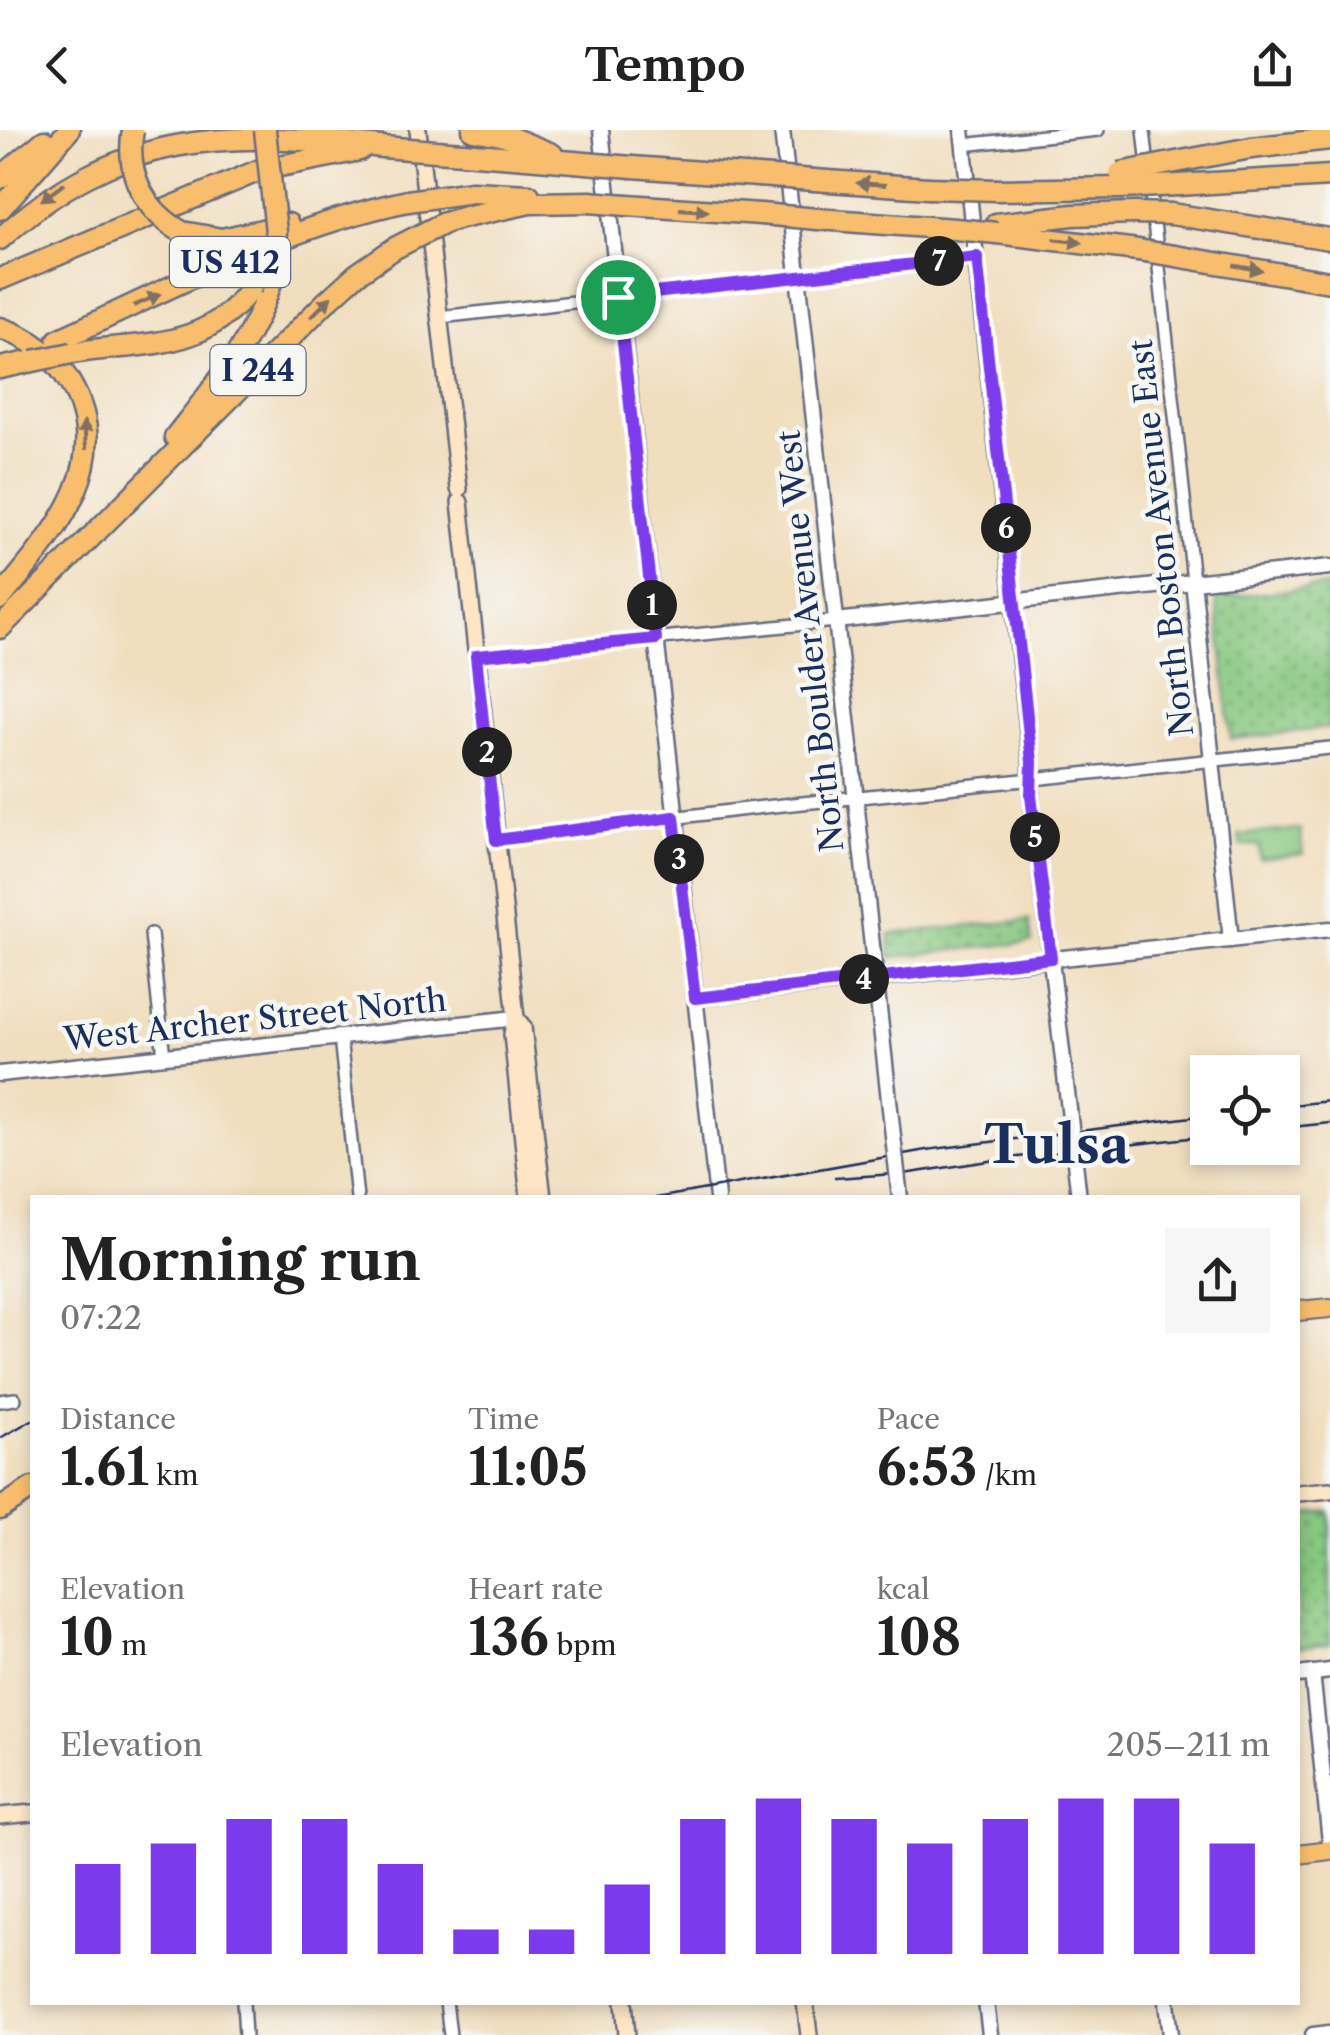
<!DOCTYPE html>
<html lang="en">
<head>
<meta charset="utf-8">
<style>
	:root { --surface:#fff; --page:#f6f6f6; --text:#222; --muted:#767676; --accent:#7c3aed }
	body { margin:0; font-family:"Libre Caslon Text",serif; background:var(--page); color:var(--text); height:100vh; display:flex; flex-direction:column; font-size:38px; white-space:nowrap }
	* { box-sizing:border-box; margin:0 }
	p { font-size:32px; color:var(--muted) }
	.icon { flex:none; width:55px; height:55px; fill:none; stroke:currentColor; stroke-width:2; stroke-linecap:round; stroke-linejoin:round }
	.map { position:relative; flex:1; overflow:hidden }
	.drawer { position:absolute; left:30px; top:1065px; width:1270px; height:810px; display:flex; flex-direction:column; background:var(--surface); border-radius:0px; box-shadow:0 5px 15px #0003 }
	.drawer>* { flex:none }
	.fabs { position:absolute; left:1190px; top:925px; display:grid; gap:20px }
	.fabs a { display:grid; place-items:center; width:110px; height:110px; border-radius:0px; background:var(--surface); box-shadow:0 5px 15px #0003; font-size:50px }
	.pin { position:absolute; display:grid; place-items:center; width:85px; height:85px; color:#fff; margin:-42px; border:5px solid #fff; border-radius:50%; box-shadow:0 2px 10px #0007 }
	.km { position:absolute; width:50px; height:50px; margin:-25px; border-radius:50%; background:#222; color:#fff; font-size:28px; line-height:50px; text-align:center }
	.round { display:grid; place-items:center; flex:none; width:105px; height:105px; border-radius:0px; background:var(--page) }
	.head { display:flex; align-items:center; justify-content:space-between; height:170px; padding:0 30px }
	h1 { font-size:55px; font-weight:800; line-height:75px }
	.figures { display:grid; grid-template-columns:repeat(3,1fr); gap:15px; height:170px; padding:10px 30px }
	.figures div { display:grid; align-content:center }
	.figures b { font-size:50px; font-weight:800 }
	.figures small { font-size:28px; font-weight:400 }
	.figures p { font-size:28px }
	.chart { height:280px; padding:20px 30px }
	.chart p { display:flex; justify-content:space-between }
	.chart svg { width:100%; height:180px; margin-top:10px; stroke:var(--accent); stroke-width:6 }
	header { display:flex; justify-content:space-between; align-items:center; height:130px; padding:0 30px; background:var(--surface); font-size:45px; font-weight:800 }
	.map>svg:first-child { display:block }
	.grass { fill:url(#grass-dots); stroke:#527c6f; stroke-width:2.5 }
	.garden { fill:#88c880; stroke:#527c6f; stroke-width:2.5 }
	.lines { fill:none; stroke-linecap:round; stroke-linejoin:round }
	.minor-casing { stroke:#666c80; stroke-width:16 }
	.tertiary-casing { stroke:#666c80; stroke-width:19 }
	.secondary-casing { stroke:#666c80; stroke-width:20 }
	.primary-casing { stroke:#666c80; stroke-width:22 }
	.motorway-casing { stroke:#666c80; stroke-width:25 }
	.minor { stroke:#fff; stroke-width:11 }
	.tertiary { stroke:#fff; stroke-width:14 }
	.secondary { stroke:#fde5c5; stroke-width:15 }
	.primary { stroke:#f9be6d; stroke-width:18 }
	.motorway { stroke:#f9be6d; stroke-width:20 }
	.rail { stroke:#1b2f5e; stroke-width:2.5 }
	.tertiary-bridge-casing { stroke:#666c80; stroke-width:19; stroke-linecap:butt }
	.motorway-bridge-casing { stroke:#666c80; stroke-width:25; stroke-linecap:butt }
	.tertiary-bridge { stroke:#fff; stroke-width:14 }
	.motorway-bridge { stroke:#f9be6d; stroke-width:20 }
	.oneway { fill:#7f6f65 }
	.route-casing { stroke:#fff; stroke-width:20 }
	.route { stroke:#7c3aed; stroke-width:12 }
	.labels { text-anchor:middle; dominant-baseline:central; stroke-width:9; stroke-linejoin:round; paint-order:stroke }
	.shield { fill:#f6f6f2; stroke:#5d6b8a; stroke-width:2.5 }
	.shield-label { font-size:30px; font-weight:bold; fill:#1b2f5e }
	.street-label { font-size:32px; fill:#1b2f5e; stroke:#f6f6f2 }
	.town-label { font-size:52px; font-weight:bold; fill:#1b2f5e; stroke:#f6f6f2 }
</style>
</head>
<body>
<header><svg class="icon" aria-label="back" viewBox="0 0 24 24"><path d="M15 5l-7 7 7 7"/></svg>Tempo<svg class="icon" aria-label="share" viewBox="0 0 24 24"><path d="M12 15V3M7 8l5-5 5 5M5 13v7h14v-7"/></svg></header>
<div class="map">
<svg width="1330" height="1905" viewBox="0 0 1330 1905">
	<defs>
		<pattern id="grass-dots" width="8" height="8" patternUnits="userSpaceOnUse" patternTransform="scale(2.5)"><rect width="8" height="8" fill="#88c880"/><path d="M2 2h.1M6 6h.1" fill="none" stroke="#6ea36c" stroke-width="1.8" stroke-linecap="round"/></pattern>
	</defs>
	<rect width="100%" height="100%" fill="#f6f6f2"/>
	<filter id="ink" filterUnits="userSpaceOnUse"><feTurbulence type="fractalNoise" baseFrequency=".01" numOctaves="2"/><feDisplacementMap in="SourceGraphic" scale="20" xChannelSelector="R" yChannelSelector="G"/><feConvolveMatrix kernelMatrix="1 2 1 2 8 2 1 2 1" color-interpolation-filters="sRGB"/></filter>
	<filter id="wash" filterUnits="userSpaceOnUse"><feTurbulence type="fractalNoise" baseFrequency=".0048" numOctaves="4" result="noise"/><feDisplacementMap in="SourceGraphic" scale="40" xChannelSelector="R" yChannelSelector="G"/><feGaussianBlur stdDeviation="2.25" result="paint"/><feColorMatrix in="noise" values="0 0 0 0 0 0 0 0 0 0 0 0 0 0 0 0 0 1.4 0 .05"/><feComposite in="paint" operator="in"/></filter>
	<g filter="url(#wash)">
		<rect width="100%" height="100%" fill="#f1debf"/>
		<g class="grass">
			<polygon points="1330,456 1330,598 1231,609 1216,468"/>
			<polygon points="1029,790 1032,812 891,827 889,804"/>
			<polygon points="1330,1381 1330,1514 1298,1518 1298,1385"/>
		</g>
		<polygon class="garden" points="1300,699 1303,724 1260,729 1259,715 1241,716 1239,705"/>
	</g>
	<g filter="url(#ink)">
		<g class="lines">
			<g class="minor-casing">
				<g id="minor">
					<polyline points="1144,0 1193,451"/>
					<polyline points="963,15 1098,0"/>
					<polyline points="440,187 977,127"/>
					<polyline points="477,526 836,491"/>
					<polyline points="495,709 764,677 1330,618"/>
					<polyline points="151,804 164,927"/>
					<polyline points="340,907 357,1068"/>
					<polyline points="0,1271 15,1269"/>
					<polyline points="243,1872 245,1905"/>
					<polyline points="446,1872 450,1905"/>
				</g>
			</g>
			<g class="tertiary-casing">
				<g id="tertiary">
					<polyline points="601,0 717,1068"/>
					<polyline points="782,0 894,1015"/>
					<polyline points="962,0 1031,632 1031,666 1069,979"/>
					<polyline points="1193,451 1231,810"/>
					<polyline points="836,491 1330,437"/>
					<polyline points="695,868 1330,799"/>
					<polyline points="0,944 516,888"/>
					<polyline points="1312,1543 1330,1711"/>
					<polyline points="1298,1545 1330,1541"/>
					<polyline points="986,1872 990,1905"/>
					<polyline points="1167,1872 1171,1905"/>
					<polyline points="1313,1905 1330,1903"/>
				</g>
			</g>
			<g class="secondary-casing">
				<g id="secondary">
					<polyline points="418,0 459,359"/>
					<polyline points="460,372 516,888 512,904 529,1068"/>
					<polyline points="516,888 523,897 543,1068"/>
					<polyline points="1298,1363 1330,1360"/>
					<polyline points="0,1686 32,1683"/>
					<polyline points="624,1872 627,1905"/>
					<polyline points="805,1872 809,1905"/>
				</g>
			</g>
			<g class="primary-casing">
				<g id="primary">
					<polyline points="1298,1181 1330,1178"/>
					<polyline points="1298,1724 1330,1720"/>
				</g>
			</g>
			<g class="motorway-casing">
				<g id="motorway">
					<polyline points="473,0 507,6 552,24"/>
					<polyline points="463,23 574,32"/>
					<polyline points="1176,32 1251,18 1330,9"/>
					<polyline points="632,37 758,46"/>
					<polyline points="0,48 44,11"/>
					<polyline points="814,50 928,58"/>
					<polyline points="1178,55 1330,46"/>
					<polyline points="997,60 1120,58"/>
					<polyline points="472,62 529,65"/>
					<polyline points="627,75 761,84"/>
					<polyline points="0,79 69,0"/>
					<polyline points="1171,84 1330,109"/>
					<polyline points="465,87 530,73 589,72"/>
					<polyline points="818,89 955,99"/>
					<polyline points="996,94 1073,85 1134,83"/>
					<polyline points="182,102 222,109 288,94"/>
					<polyline points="997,103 1138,120"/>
					<path d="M 0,109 C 118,0 226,0 382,17"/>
					<polyline points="1175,126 1330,152"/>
					<polyline points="0,149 260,40 360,20"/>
					<path d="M 0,198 C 31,208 54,225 70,253 C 119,335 49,409 0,469"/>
					<path d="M 58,210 C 172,158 285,96 408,71"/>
					<path d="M 72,223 C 140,211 204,223 250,159"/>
					<polyline points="0,238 33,231"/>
					<path d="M 175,307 C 215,256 254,211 273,147"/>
					<polyline points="0,498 325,173 357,144 395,118"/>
					<polyline points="0,1379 32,1358"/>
				</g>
			</g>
			<use href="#minor" class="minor"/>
			<use href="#tertiary" class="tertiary"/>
			<use href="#secondary" class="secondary"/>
			<use href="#primary" class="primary"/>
			<use href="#motorway" class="motorway"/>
			<g class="rail">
				<polyline points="1282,976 1330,971"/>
				<polyline points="1282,998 1330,993"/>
				<polyline points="835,1048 910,1043 1009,1028 1208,1006"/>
				<polyline points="656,1068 926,1020 1208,985"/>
				<polyline points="0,1308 32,1290"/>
			</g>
			<g class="tertiary-bridge-casing">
				<g id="tertiary-bridge">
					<polyline points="1069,979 1079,1068"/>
					<polyline points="894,1015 900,1068"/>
				</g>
			</g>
			<g class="motorway-bridge-casing">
				<g id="motorway-bridge">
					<path d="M 133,0 C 125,44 144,80 182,102"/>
					<polyline points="265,0 276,102 273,147"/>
					<polyline points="382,17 463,23"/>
					<polyline points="574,32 632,37"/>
					<polyline points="1120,43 1176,32"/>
					<polyline points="758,46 814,50"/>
					<polyline points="928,58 997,60"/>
					<polyline points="1120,58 1178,55"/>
					<polyline points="408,71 472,62"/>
					<polyline points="589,72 627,75"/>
					<polyline points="1134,83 1171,84"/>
					<polyline points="761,84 818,89"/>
					<polyline points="955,99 997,103"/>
					<polyline points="395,118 444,93 465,87"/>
					<polyline points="1138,120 1175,126"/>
					<polyline points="250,159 268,114"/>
					<polyline points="33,231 72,223"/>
				</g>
			</g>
			<use href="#tertiary-bridge" class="tertiary-bridge"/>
			<use href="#motorway-bridge" class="motorway-bridge"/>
		</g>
		<defs><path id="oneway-solid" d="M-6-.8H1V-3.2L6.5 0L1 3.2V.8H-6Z" transform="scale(2.5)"/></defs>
		<g class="oneway">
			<use href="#oneway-solid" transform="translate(871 54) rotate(-176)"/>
			<use href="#oneway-solid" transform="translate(53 62) rotate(144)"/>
			<use href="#oneway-solid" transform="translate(694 80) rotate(4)"/>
			<use href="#oneway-solid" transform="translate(1068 111) rotate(7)"/>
			<use href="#oneway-solid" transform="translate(1248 138) rotate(10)"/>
			<use href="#oneway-solid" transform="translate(147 170) rotate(-24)"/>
			<use href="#oneway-solid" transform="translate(321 177) rotate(-45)"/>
			<use href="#oneway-solid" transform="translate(85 305) rotate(-94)"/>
		</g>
	</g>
	<g class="lines" filter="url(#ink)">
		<g class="route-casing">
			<polygon id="route" points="977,127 1032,632 1031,666 1051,828 695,868 674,687 496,710 476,526 656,509 618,167"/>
		</g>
		<use href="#route" class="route"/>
	</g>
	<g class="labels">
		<g class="shield">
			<rect x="170" y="107" width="120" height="50" rx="8"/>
			<rect x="210.5" y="215" width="95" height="50" rx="8"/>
		</g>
		<g class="shield-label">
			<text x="230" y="132">US 412</text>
			<text x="258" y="240">I 244</text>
		</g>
		<g class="street-label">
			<text transform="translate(1161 408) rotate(-96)">North Boston Avenue East</text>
			<text transform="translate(810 511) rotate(-96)">North Boulder Avenue West</text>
			<text transform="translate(255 889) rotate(-6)">West Archer Street North</text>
		</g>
		<g class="town-label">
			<text x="1057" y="1015">Tulsa</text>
		</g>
	</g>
</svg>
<div class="fabs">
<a><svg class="icon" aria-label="locate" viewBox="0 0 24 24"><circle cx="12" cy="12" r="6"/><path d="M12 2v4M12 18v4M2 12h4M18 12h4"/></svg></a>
</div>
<div class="pin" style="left:618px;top:167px;background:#1e9e55"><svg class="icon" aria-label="arrive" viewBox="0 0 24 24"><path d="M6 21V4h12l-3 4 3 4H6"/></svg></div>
<b class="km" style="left:652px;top:475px">1</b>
<b class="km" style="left:487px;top:622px">2</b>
<b class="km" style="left:679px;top:729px">3</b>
<b class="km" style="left:864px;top:849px">4</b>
<b class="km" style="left:1035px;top:707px">5</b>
<b class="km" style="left:1006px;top:398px">6</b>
<b class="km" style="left:939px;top:131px">7</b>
<section class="drawer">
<div class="head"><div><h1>Morning run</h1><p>07:22</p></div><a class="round"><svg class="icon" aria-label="share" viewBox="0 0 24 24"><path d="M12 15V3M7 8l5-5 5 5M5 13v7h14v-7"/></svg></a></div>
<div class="figures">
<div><p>Distance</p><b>1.61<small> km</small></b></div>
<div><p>Time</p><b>11:05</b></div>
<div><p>Pace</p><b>6:53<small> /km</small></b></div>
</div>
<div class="figures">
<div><p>Elevation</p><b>10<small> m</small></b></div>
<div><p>Heart rate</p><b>136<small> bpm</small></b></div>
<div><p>kcal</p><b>108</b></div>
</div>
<div class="chart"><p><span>Elevation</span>205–211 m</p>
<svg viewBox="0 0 160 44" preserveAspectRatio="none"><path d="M5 44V22M15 44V17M25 44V11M35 44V11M45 44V22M55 44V38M65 44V38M75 44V27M85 44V11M95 44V6M105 44V11M115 44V17M125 44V11M135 44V6M145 44V6M155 44V17"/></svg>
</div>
</section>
</div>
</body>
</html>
